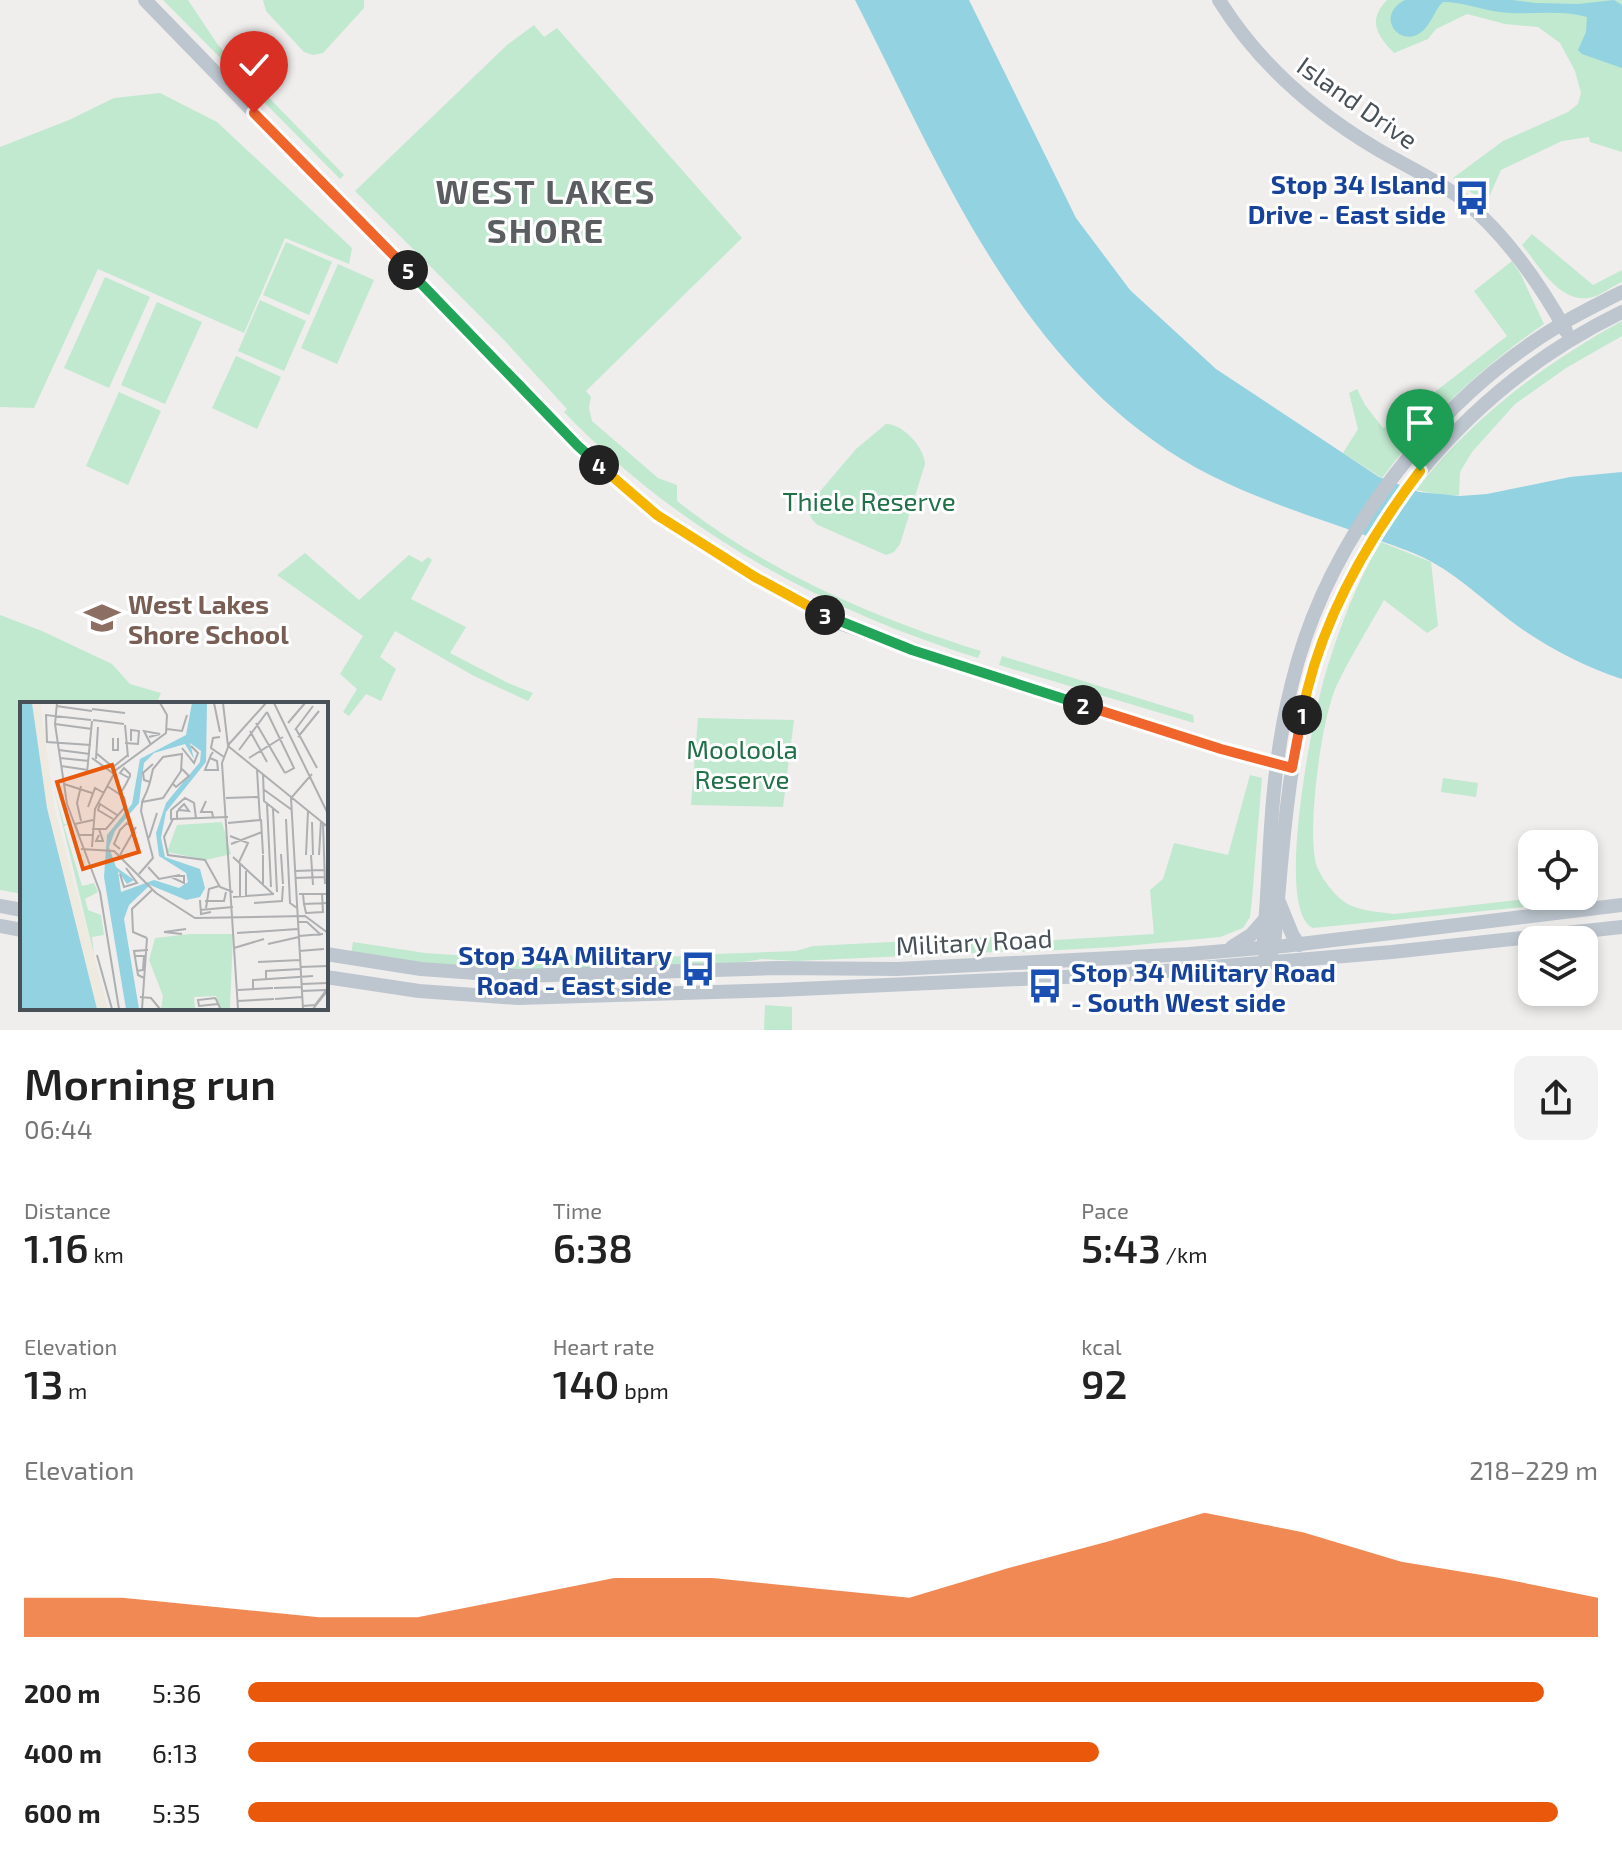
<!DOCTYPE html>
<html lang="en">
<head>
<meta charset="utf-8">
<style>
	:root { --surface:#fff; --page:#f2f2f2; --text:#222; --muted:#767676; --accent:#ea580c }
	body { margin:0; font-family:"Exo 2",sans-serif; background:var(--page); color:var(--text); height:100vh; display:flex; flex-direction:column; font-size:30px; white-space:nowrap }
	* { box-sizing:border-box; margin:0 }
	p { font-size:26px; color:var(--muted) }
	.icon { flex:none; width:44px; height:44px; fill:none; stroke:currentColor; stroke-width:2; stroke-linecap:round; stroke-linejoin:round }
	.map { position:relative; height:1030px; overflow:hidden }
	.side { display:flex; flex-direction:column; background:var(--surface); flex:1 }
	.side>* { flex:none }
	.controls { position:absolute; left:1518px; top:830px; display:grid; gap:16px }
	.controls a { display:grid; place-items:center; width:80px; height:80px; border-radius:16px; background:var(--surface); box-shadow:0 4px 12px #0003; font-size:40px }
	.pin { position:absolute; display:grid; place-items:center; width:68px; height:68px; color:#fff; margin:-82px -34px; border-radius:50% 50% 50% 0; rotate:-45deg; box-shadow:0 0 8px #0007 }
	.pin .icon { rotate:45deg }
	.km { position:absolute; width:40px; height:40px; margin:-20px; border-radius:50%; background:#222; color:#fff; font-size:22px; line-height:40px; text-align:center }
	.round { display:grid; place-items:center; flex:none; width:84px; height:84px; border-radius:16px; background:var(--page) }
	.overview { display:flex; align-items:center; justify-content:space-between; height:136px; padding:0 24px }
	h1 { font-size:44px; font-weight:600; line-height:60px }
	.metrics { display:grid; grid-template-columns:repeat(3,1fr); gap:12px; height:136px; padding:8px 24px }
	.metrics div { display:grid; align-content:center }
	.metrics b { font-size:40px; font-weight:600 }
	.metrics small { font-size:22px; font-weight:400 }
	.metrics p { font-size:22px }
	.chart { height:224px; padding:16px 24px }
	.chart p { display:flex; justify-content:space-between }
	.chart svg { width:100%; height:144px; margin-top:8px; fill:var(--accent); opacity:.7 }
	ul { padding:0 24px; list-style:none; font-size:26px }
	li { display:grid; grid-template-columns:128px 96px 1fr; align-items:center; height:60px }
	li i { height:20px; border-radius:10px; background:var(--accent) }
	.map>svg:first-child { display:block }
	.green { fill:#c0e9cf }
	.water { fill:#92d2e1 }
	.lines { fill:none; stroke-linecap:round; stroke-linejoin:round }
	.secondary { stroke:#bdc6cf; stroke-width:14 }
	.split-1-casing { stroke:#fff; stroke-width:16 }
	.split-2-casing { stroke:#fff; stroke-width:16 }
	.split-3-casing { stroke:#fff; stroke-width:16 }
	.split-4-casing { stroke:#fff; stroke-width:16 }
	.split-5-casing { stroke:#fff; stroke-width:16 }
	.split-6-casing { stroke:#fff; stroke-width:16 }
	.split-1 { stroke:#f5b400; stroke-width:10 }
	.split-2 { stroke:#f0652b; stroke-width:10 }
	.split-3 { stroke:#22a559; stroke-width:10 }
	.split-4 { stroke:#f5b400; stroke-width:10 }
	.split-5 { stroke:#22a559; stroke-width:10 }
	.split-6 { stroke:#f0652b; stroke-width:10 }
	.labels { text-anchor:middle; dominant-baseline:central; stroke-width:6; stroke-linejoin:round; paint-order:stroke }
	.street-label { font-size:26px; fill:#485158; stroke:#fff }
	.transit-label { font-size:26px; font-weight:bold; fill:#164399; stroke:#fff; text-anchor:end }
	.park-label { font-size:26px; fill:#217048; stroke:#fff }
	.education-label { font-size:26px; font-weight:bold; fill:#785e54; stroke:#fff; text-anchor:start }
	.district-label { font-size:34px; font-weight:bold; letter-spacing:2px; fill:#5b5e61; stroke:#fff }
	.inset-road { fill:none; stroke:#adafb1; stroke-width:2 }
	.view { fill:#e8590c; fill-opacity:0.15; stroke:#e8590c; stroke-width:4 }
	.inset-edge { fill:none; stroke:#485158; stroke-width:4 }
</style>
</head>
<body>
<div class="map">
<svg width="1622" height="1030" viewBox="0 0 1622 1030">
	<rect width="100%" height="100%" fill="#f0eded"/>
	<g class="green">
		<polygon points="163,0 188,0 218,45 344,175 340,179"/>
		<polygon points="263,0 364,0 364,8 323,53 313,55 304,52 266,11"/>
		<path d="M 1387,0 L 1622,0 L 1622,152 L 1590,142 L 1589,137 L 1562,141 L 1501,170 L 1486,204 L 1453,178 L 1503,141 L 1568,112 L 1578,104 L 1581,93 L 1575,71 L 1560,43 L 1538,27 L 1505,24 L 1467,14 L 1436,29 L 1428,39 L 1394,53 C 1377,35 1367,21 1387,0 Z"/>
		<path d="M 534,25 L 544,37 L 557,28 L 742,238 L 586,391 L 591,397 L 589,408 L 592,421 L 658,478 L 677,485 L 677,501 C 766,571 874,618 981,651 L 978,658 C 823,610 678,531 564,412 L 567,409 L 504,340 L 355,191 L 507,45 Z"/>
		<polygon points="160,93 217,122 352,248 349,264 285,238 244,333 98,269 34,408 0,407 0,147 69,120 114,98"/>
		<path d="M 1532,234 L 1593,285 L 1622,270 L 1622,282 C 1612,286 1599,297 1588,298 C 1558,302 1538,264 1522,245 Z"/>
		<polygon points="286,242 332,262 309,315 263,295"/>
		<path d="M 1512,261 L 1521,275 L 1544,324 C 1482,367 1428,417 1382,478 L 1343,453 L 1358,429 L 1349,393 L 1357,389 L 1365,405 L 1383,428 L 1409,412 L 1507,336 L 1474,291 Z"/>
		<polygon points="338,264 374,280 337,364 301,348"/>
		<polygon points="105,277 150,297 109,388 64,368"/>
		<polygon points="260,300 306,321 284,371 238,351"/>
		<polygon points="157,302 202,322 165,404 121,385"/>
		<path d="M 1622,321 L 1622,336 L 1566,368 L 1515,404 L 1472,452 L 1460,472 L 1459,495 L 1442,495 L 1416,490 C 1472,418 1542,365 1622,321 Z"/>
		<polygon points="236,356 281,377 257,429 212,408"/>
		<polygon points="119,392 161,411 128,485 86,466"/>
		<path d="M 886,424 C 903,424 924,447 925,464 L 900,544 L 894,552 L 886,555 L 818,525 C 810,519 807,512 811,502 L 856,449 Z"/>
		<path d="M 1381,542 L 1431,562 L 1438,626 L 1427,633 L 1384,600 C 1368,629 1350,657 1336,687 C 1321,721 1307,829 1316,864 C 1320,877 1335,896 1346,903 C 1359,911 1379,912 1394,914 L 1553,896 L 1554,904 L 1313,928 C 1273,910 1314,710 1326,672 C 1339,629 1357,581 1381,542 Z"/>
		<polygon points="305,553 359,600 409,555 422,562 428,557 432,560 411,599 466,627 450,653 508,683 533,693 528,701 474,676 395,631 380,657 396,669 381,701 366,694 349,716 343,712 357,689 340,674 363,636 277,575"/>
		<polygon points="0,615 42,631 112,664 130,684 161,693 156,704 22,704 22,894 0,890"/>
		<polygon points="1002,656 1193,715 1194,723 999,665"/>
		<polygon points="698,718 794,720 783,807 691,805"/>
		<polygon points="1250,775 1262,778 1252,899 1250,917 1243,928 1220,937 1116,947 1022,952 1022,942 1154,934 1150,890 1163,879 1174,843 1228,855"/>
		<polygon points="1443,778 1478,783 1476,797 1441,792"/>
		<polygon points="1010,936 1019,951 796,961 762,959 733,964 687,965 687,955 796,951 813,946"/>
		<polygon points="353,942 425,953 559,962 569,955 591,959 684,956 684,965 506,973 351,954"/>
		<polygon points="765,1005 792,1007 792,1030 764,1030"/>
	</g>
	<g class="water">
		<path d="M 855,0 L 969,0 L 1076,218 L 1130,290 L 1216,369 L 1379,477 L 1419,492 L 1460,496 L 1487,494 L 1570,477 L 1622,472 L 1622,679 C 1587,668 1549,648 1519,627 C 1490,606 1464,580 1432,562 C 1412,551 1391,545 1370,537 C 1317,518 1262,501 1212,476 C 1025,381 945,176 855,0 Z"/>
		<path d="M 1405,0 L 1512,0 L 1535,3 L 1578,4 L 1614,0 L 1622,5 L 1622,68 L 1582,54 L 1578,50 L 1586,32 L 1587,17 C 1556,8 1524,17 1493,11 C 1476,8 1461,2 1443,2 C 1434,10 1431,26 1420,33 C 1398,48 1375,15 1405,0 Z"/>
	</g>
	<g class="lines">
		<g class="secondary">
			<polyline points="145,0 578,446 657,515 755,577 839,623 981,673 1221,749 1292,768"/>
			<path d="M 1219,0 C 1258,63 1313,111 1377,149 C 1404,165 1443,183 1466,202 C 1507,237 1540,284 1566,331"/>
			<polyline points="1279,902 1292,934 1299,945"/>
			<polyline points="0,906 22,910"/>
			<polyline points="0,926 22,930"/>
			<polyline points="1232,947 1251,935 1265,919"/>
			<polyline points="326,954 421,969 518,976 777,968 897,969 1189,954 1284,946 1622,905"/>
			<path d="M 1265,954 C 1262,941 1265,926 1266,912 C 1268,884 1269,856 1271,827 C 1274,779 1280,731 1292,683 C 1327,539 1435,399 1563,323 C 1582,312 1602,302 1622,292"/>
			<path d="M 1270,955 L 1274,946 C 1281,866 1286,784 1304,705 C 1343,535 1465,388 1622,312"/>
			<polyline points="326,977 419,991 518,998 778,990 1129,974 1392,952 1622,927"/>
		</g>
	</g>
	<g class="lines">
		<g class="split-1-casing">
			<path id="split-1" d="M 1302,715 C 1318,625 1366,542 1420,471"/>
		</g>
		<g class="split-2-casing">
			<polyline id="split-2" points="1083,705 1221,749 1292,768 1302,715"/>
		</g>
		<g class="split-3-casing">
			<polyline id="split-3" points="825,615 912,650 1083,705"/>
		</g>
		<g class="split-4-casing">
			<polyline id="split-4" points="599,465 657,515 755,577 825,615"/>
		</g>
		<g class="split-5-casing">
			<polyline id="split-5" points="408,270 578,446 599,465"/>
		</g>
		<g class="split-6-casing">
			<polyline id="split-6" points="254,113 408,270"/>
		</g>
		<use href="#split-1" class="split-1"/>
		<use href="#split-2" class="split-2"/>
		<use href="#split-3" class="split-3"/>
		<use href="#split-4" class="split-4"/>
		<use href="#split-5" class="split-5"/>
		<use href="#split-6" class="split-6"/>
	</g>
	<defs>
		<g id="bus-bare" transform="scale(2.76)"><path d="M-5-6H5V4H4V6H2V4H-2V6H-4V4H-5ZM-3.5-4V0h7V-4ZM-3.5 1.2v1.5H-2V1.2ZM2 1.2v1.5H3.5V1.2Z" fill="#1a4fb4" stroke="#fff" stroke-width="2.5" paint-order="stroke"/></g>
		<g id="school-bare" transform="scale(2.76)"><path d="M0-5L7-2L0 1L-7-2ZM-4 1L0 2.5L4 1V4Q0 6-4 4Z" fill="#8d6e63" stroke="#fff" stroke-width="2.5" paint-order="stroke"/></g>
	</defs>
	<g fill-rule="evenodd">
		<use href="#bus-bare" x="1472" y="198"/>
		<use href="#school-bare" x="102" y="618"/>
		<use href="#bus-bare" x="698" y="969"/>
		<use href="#bus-bare" x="1045" y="986"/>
	</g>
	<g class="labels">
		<g class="street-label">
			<text transform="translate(1358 102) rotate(35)">Island Drive</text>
			<text transform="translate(974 941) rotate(-3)">Military Road</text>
		</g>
		<g class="transit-label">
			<text x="1446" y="183">Stop 34 Island<tspan x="1446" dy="30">Drive - East side</tspan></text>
			<text x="672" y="954">Stop 34A Military<tspan x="672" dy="30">Road - East side</tspan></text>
			<text x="1071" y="971" text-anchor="start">Stop 34 Military Road<tspan x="1071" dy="30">- South West side</tspan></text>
		</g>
		<g class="park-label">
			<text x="869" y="500">Thiele Reserve</text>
			<text x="742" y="748">Mooloola<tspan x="742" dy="30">Reserve</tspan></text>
		</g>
		<g class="education-label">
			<text x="128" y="603">West Lakes<tspan x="128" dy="30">Shore School</tspan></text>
		</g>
		<g class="district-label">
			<text x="546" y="190">WEST LAKES<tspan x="546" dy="39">SHORE</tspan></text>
		</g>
	</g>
	<g transform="translate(20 702)">
		<rect width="308" height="308" fill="#f0eded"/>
		<path d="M 34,87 L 44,122 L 51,121 L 44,124 L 62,184 L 74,181 L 78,190 L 65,197 L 68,208 L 81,213 L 84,233 L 72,235 L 74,253 ZM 202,120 L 211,152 L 186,158 L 147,150 L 157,123 ZM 170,232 L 213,232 L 210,307 L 201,307 L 196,294 L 174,295 L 175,307 L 141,307 L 143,294 L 129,258 L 135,236 Z" fill="#c0e9cf"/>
		<path d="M 12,1 L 20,1 L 35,109 L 88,307 L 77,307 L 58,237 L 27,105 Z" fill="#efeadf"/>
		<path d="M 0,1 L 12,1 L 27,106 L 77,307 L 0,307 ZM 172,1 L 187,1 L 186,60 L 146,110 L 141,136 L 145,155 L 180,167 L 185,186 L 180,195 L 166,198 L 130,183 L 109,203 L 104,217 L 119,307 L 106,307 L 84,175 L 87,133 L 112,102 L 120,57 L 166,33 ZM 170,41 L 181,49 L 180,60 L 146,101 L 136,131 L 139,154 L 166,171 L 168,180 L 159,186 L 134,178 L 101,190 L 98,169 L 107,182 L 114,178 L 96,165 L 89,145 L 95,129 L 119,101 L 124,61 L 134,51 L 165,42 L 174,57 Z" fill="#92d2e1" fill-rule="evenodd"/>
		<path class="inset-road" d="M 37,1 L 35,22 L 47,102 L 80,190 L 99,307M 194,1 L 200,30M 203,1 L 208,44 L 308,125M 254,1 L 308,112M 36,4 L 72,9M 72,7 L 105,11M 247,10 L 274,66 L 265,71M 73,18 L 104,22M 236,21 L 265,71M 268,21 L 285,1M 35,22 L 72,27M 105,23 L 108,55M 147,27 L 162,29 L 167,13M 276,27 L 297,66M 275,28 L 293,4M 230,29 L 247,60M 129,35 L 140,32 L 124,29 L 131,43M 200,35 L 193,36 L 191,46 L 204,55M 278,35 L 299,9M 93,36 L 93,48 L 98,48 L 98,36M 210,40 L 202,61 L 218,307M 105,41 L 118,42 L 119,29 L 111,28 L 111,39M 210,41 L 246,1M 71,43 L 27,40 L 26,13 L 71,18M 162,46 L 174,61 L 178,51 L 171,44M 39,48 L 70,52M 219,48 L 247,10M 76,51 L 93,65 L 108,53M 40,56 L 69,59M 72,56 L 94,72M 190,56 L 197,59 L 198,68 L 185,68 L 191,53 L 193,50M 229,56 L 263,35M 76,57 L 78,25M 41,64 L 68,68M 67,71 L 72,19M 243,72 L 244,99 L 259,111M 130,80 L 124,78 L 123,71 L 133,62M 44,82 L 72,91M 153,82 L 156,85 L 169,74 L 162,67M 243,87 L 272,108M 100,92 L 106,82 L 110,74 L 110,72 L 104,66 L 100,71 L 109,76M 206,96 L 238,95M 186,99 L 181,110 L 192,110 L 193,115M 247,102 L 251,185M 68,105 L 75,86 L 84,91M 253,107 L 257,190M 208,115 L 153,117 L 144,135 L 148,153 L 185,158 L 200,185 L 213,190M 93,117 L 78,108 L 80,102 L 97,113M 157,117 L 157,110 L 158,109 L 159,107 L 164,102 L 169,109 L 159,108M 241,117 L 243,152M 266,117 L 270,201 L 277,206M 151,118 L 151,108 L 165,96 L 174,101 L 176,116M 61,119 L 57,101 L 61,84M 292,120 L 293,153M 208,121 L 240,118 L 237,68M 303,121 L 305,182M 72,127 L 86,127 L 106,104 L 104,95 L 87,84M 72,133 L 59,133 L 55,122 L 73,118M 79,133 L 76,139 L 83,139 L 79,127M 210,134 L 228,141 L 219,160M 129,136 L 137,111M 211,142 L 242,130M 72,145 L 75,107 L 96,68 L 146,31 L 147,13 L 140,1M 61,147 L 94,149 L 136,191 L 175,216 L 285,214 L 308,231M 100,147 L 94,142 L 100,128 L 107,121 L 114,127M 261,152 L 263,182M 100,153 L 116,125M 286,153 L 288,109M 291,153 L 293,183M 299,153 L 301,119M 213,155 L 253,192M 128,165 L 139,177 L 160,173M 274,169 L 304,168M 100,172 L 104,185 L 117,181 L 106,166M 119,172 L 133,156 L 121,109 L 122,102 L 122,100 L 127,89 L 130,80 L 133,67 L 143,55 L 162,52 L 161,69 L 143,96 L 122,100M 151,175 L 164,181 L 164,174 L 157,174M 275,176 L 305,175M 243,183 L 243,153M 279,192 L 308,192M 283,192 L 284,202 L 308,201M 220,194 L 220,161M 226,194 L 226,169M 213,195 L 254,192M 180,198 L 181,212 L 191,210M 185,199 L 204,199 L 206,190M 234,201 L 262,199 L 263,184M 284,202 L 286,211 L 303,210 L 302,192M 186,206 L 189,187 L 199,184M 180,208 L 213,205M 277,220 L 287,220 L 301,233M 217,231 L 278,227M 162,232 L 144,230 L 166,227M 279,234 L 303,232M 127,236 L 113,230 L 112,207 L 132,188M 248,242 L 279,235M 214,246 L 244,237M 279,249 L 304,247M 77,253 L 92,307M 115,254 L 124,254 L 123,268 L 117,269M 238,260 L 280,258M 280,265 L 308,264M 124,276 L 118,273 L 114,249 L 128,248M 246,278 L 246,269 L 281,267M 282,282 L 308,281M 254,286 L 282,285M 233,287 L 233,278 L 293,274M 218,288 L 253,286M 281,289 L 306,288M 120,295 L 131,296 L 140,307M 255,297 L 282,295M 217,299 L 254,297M 198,302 L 179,304 L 178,298 L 195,296 L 196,297 L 200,306 L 200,307M 283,304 L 295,303 L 308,286M 122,307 L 127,236M 255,307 L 282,307M 283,307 L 271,96 L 292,72M 293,307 L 308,288"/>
		<path class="view" d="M 92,63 L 119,150 L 63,167 L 37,80 Z"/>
		<rect width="308" height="308" class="inset-edge"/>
	</g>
</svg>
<div class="controls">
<a><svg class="icon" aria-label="locate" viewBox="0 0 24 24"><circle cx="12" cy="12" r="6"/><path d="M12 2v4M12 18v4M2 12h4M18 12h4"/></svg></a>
<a><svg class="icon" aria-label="layers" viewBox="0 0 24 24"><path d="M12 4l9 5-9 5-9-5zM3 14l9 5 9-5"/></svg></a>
</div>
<div class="pin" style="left:1420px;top:471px;background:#1e9e55"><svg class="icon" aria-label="arrive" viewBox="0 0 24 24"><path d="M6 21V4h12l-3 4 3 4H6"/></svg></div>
<div class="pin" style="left:254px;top:113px;background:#d93025"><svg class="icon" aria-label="check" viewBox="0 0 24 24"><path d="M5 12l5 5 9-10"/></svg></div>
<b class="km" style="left:1302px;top:715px">1</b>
<b class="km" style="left:1083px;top:705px">2</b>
<b class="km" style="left:825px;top:615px">3</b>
<b class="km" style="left:599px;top:465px">4</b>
<b class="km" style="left:408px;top:270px">5</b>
</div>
<section class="side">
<div class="overview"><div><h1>Morning run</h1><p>06:44</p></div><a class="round"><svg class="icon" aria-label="share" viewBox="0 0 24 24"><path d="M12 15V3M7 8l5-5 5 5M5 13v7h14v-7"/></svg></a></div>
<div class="metrics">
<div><p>Distance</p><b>1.16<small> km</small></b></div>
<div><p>Time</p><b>6:38</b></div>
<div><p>Pace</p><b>5:43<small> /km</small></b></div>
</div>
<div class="metrics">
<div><p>Elevation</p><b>13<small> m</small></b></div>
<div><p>Heart rate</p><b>140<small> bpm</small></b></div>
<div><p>kcal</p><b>92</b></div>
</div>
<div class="chart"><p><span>Elevation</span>218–229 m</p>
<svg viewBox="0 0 160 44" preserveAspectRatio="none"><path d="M0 44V32L10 32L20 35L30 38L40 38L50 32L60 26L70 26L80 29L90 32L100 23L110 15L120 6L130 12L140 21L150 26L160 32V44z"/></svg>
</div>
<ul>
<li><b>200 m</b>5:36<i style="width:96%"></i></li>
<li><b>400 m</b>6:13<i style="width:63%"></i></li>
<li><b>600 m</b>5:35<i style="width:97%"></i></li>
</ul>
</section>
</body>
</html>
